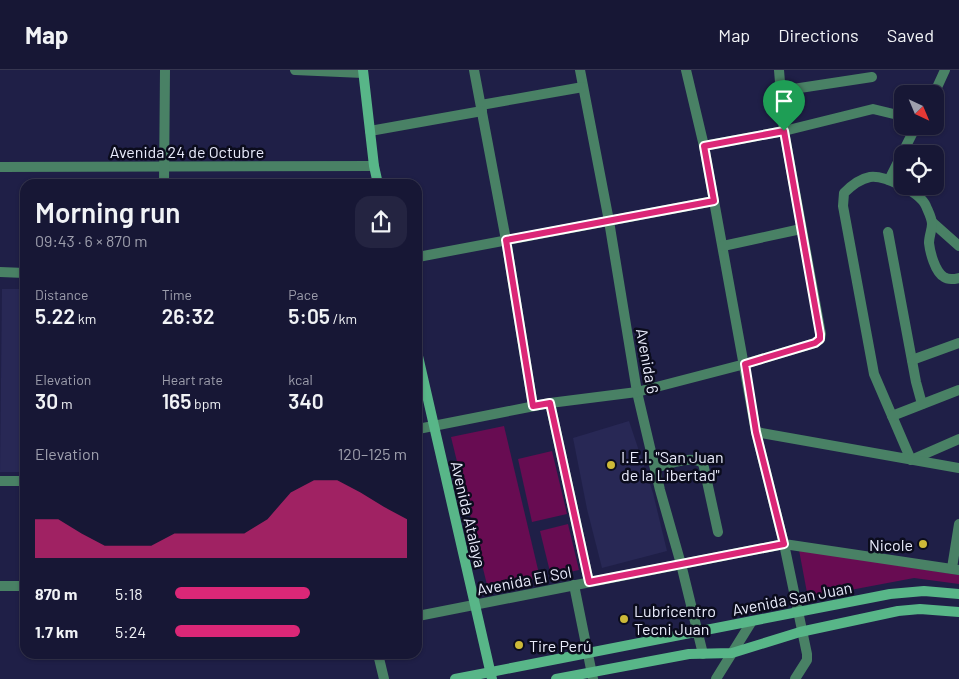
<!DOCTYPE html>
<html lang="en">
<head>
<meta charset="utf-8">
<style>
	:root { --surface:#171735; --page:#242441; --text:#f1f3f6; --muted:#9e9fad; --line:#363650; --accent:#db2777 }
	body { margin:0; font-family:Barlow,sans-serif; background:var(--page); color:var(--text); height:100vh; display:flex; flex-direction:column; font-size:19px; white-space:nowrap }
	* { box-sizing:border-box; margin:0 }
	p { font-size:16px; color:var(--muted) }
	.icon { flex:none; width:28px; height:28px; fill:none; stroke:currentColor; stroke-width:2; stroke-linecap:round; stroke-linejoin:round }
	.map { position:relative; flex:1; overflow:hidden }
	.drawer { position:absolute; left:20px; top:109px; width:402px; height:480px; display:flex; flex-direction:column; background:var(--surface); border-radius:15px; box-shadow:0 1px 4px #0004,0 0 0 1px var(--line) }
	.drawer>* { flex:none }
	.needle { width:32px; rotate:136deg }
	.tools { position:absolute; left:894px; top:15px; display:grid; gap:10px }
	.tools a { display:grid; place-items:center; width:50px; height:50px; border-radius:10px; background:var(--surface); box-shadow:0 1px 4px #0004,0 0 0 1px var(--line); font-size:25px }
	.pin { position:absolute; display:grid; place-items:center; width:42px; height:42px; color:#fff; margin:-51px -21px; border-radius:50% 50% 50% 0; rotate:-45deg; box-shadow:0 0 5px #0007 }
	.pin .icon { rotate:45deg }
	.round { display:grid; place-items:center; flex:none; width:52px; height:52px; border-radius:15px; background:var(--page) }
	.head { display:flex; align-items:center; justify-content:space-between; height:85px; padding:0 15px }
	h1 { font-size:28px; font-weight:600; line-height:38px }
	.figures { display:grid; grid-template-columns:repeat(3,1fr); gap:8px; height:85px; padding:5px 15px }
	.figures div { display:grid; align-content:center }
	.figures b { font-size:21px; font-weight:600 }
	.figures small { font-size:14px; font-weight:400 }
	.figures p { font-size:14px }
	.chart { height:140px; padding:10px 15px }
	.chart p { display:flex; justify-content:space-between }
	.chart svg { width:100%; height:90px; margin-top:5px; fill:var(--accent); opacity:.7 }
	ul { padding:0 15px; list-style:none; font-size:16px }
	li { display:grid; grid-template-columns:80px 60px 1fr; align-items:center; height:38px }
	li i { height:12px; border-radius:6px; background:var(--accent) }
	header { display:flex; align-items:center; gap:30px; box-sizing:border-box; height:70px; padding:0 25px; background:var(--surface); border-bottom:1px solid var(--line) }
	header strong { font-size:24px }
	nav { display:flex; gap:28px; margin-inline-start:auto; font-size:18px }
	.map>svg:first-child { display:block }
	.built { fill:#282855 }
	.green { fill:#680c52 }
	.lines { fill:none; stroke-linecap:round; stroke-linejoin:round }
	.street { stroke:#498165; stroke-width:10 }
	.secondary { stroke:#58b688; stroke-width:10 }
	.route-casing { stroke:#fff; stroke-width:10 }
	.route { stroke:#db2777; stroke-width:6 }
	.poi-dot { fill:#cdb938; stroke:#0b0c1d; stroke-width:2 }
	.labels { text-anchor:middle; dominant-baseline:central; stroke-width:5; stroke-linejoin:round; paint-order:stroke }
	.street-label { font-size:16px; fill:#e9ebfb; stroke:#0b0c1d }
	.poi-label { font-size:16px; fill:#e9ebfb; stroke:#0b0c1d; text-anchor:start }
</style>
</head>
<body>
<header>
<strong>Map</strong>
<nav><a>Map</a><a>Directions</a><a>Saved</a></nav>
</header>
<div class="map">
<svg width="959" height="609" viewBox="0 0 959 609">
	<rect width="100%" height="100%" fill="#1f1f47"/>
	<g class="built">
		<polygon points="2,219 25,219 25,402 0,402"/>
		<polygon points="629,351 653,423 667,481 602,498 587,439 573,368"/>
	</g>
	<g class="green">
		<polygon points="504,356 540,508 488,519 451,367"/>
		<polygon points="552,381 567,444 532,452 518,389"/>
		<polygon points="568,454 579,500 551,506 540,461"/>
		<polygon points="799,480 959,505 959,514 914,508 808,528"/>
	</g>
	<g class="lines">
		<g class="street">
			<polyline points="295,0 363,3"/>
			<polyline points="474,0 506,170 533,336"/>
			<polyline points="580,0 609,151 637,322 660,420 681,494 703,584"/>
			<polyline points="686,0 704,76 756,362 784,474 807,584 807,590 795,609"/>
			<polyline points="780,21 872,7"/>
			<polyline points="934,24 945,0"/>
			<polyline points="481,35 583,17"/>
			<polyline points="370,61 482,41"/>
			<polyline points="704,76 784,61 873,39 902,46"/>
			<polyline points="0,97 374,96"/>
			<polyline points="889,110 916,56"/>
			<polyline points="164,114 165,0"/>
			<polyline points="932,152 959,176"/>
			<polyline points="888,162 916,312 922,334"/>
			<polyline points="723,176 801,159"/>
			<polyline points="418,187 714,131"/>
			<polyline points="0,202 25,203"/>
			<path d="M 959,208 C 955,209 948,210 944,207 C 935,202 930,182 929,173 C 929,166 932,160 932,154 C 932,148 928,141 926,136 C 920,122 884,105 870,107 C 859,109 851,116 844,123 L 843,136 L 874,304 L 911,390 L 959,369"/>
			<polyline points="912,290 959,273"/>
			<polyline points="550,333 589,512"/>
			<polyline points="892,346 959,320"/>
			<polyline points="418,359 550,333 637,322 745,294 815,273 820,269 821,264 784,61 779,0"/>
			<polyline points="756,362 959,398"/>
			<path d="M 655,398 C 669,394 690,385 703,393 L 718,462"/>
			<polyline points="0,411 25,411"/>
			<polyline points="952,498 959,454"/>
			<polyline points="574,515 593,609"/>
			<polyline points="0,516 25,516"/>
			<polyline points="418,546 784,474 959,500"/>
			<polyline points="378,584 384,609"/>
			<polyline points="716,609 752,551"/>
		</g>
		<g class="secondary">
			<polyline points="363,0 374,96 378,114"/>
			<polyline points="418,286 492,609"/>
			<polyline points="455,609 890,524 924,521 959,524"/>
			<polyline points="556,609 689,584 732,583 800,562 898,541 920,539 959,542"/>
		</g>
	</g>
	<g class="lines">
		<g class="route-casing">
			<polygon id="route" points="784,61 820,264 820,269 815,273 745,294 756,362 784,474 589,512 550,333 533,336 506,170 714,131 704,76"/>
		</g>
		<use href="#route" class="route"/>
	</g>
	<g class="poi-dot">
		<circle cx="611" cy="395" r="5"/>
		<circle cx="923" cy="474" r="5"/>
		<circle cx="624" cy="549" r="5"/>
		<circle cx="519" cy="575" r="5"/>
	</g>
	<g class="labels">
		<g class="street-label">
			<text x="187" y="81">Avenida 24 de Octubre</text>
			<text transform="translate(648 291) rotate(80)">Avenida 6</text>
			<text transform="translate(469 444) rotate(77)">Avenida Atalaya</text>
			<text transform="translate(524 510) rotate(-11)">Avenida El Sol</text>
			<text transform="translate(792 528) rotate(-11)">Avenida San Juan</text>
		</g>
		<g class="poi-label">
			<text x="621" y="386">I.E.I. "San Juan<tspan x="621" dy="18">de la Libertad"</tspan></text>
			<text x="913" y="474" text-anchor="end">Nicole</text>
			<text x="634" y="540">Lubricentro<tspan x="634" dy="18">Tecni Juan</tspan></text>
			<text x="529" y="575">Tire Perú</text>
		</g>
	</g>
</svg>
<div class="tools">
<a><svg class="needle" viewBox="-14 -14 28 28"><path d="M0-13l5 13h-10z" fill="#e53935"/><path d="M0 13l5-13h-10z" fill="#9e9fad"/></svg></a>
<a><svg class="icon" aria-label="locate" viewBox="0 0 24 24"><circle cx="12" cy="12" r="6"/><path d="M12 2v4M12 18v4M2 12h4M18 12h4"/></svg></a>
</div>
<div class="pin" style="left:784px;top:61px;background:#1e9e55"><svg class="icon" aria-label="arrive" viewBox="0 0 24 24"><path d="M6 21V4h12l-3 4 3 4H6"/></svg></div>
<section class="drawer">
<div class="head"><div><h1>Morning run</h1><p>09:43 · 6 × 870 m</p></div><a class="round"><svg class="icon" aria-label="share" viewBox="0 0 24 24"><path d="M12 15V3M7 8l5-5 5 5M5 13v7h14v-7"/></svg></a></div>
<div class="figures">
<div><p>Distance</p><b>5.22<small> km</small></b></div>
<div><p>Time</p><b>26:32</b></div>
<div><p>Pace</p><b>5:05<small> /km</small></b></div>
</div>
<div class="figures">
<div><p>Elevation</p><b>30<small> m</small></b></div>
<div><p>Heart rate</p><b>165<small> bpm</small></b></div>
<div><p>kcal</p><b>340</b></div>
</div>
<div class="chart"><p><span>Elevation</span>120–125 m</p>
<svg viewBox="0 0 160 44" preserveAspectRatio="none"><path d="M0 44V25L10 25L20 32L30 38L40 38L50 38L60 32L70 32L80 32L90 32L100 25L110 12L120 6L130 6L140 12L150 19L160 25V44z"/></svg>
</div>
<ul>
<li><b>870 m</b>5:18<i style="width:58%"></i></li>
<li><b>1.7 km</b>5:24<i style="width:54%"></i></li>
</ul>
</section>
</div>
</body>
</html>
